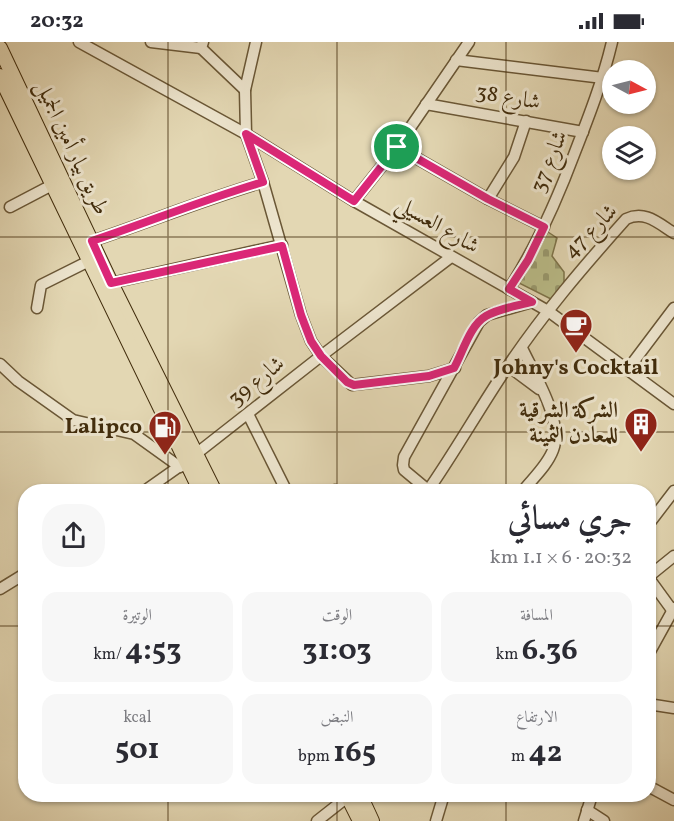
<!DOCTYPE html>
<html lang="ar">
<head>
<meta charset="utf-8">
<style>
	:root { --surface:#fff; --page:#f7f7f7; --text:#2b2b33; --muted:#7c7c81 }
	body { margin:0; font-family:Vollkorn,Amiri,serif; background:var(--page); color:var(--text); direction:rtl; height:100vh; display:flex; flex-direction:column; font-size:22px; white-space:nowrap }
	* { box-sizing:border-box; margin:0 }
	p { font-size:20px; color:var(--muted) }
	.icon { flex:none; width:33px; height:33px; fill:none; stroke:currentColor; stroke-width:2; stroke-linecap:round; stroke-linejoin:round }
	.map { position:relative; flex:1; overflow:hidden; direction:ltr }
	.side { position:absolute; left:18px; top:442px; width:638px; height:318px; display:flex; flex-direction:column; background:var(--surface); border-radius:24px; box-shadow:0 2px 4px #0004; direction:rtl }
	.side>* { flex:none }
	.needle { width:39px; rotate:97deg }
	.buttons { position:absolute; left:602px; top:18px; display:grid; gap:12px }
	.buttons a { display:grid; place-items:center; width:54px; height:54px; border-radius:50%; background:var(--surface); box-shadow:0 2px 4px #0004; font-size:30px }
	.pin { position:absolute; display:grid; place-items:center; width:51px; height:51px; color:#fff; margin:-26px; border:3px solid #fff; border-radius:50%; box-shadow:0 2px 6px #0007 }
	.round { display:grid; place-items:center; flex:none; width:63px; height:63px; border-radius:24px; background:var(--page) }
	.summary { display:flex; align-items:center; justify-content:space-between; height:102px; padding:0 24px }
	h1 { font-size:33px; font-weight:700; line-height:45px }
	.figures { display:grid; grid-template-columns:repeat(3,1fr); gap:9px; height:102px; padding:6px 24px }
	.figures div { display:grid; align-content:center; border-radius:15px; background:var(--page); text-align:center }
	.figures b { font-size:30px; font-weight:700 }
	.figures small { font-size:16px; font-weight:400 }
	.figures p { font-size:16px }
	.status { display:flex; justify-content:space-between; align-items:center; height:42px; padding:0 30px; background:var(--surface); direction:ltr }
	.status svg { height:16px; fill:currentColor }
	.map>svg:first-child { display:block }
	.cemetery { fill:url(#cemetery-stones); stroke:#7e744a; stroke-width:1.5 }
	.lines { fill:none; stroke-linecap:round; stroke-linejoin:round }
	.minor-casing { stroke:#6a5736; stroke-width:13 }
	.major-casing { stroke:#412c0c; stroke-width:16 }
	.minor { stroke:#ede5ce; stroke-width:10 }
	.major { stroke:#e3d7b3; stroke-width:14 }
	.route-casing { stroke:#fff; stroke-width:12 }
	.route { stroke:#db2777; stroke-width:8 }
	.grid { fill:none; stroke:#412c0c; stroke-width:1.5; stroke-opacity:0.55 }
	.labels { text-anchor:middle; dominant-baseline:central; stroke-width:6; stroke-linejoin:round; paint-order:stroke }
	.street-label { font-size:22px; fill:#412c0c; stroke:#ede5ce }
	.poi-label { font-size:22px; font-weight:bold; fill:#412c0c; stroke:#ede5ce; text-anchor:end }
</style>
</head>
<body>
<div class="status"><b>20:32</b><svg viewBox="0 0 49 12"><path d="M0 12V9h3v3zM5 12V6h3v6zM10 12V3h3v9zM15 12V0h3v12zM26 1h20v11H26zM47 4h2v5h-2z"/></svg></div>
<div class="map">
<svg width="674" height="779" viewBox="0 0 674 779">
	<defs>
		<pattern id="cemetery-stones" width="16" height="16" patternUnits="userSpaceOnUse" patternTransform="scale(1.5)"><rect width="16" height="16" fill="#babc88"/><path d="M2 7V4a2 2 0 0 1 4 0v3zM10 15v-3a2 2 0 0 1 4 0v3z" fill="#99996e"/></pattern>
	</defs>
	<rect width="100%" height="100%" fill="#e3d7b3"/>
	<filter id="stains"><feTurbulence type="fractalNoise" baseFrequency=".00333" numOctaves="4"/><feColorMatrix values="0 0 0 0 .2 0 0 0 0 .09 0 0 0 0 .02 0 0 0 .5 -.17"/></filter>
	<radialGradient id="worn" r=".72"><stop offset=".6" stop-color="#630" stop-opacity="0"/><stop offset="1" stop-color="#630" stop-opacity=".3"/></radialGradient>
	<polygon class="cemetery" points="548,190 557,196 552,214 564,230 564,242 551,257 519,241"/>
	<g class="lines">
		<g class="minor-casing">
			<g id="minor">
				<polyline points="79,0 246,92 354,159 548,269 674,362"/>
				<polyline points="151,0 201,6 203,0"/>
				<polyline points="256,0 245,48 246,92 263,140 301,273 311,299 321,314 352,343 429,334 455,326"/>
				<polyline points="201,6 245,48"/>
				<polyline points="456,18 603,36"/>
				<polyline points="426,62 583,90"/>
				<polyline points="397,105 488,157 544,185"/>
				<polyline points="488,157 514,115 526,79"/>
				<polyline points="354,159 397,105 469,0"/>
				<polyline points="10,165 52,143"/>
				<path d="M 92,199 C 149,180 205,157 263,140"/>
				<polyline points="111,241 282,203"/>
				<path d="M 509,247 C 537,204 557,158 575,110 C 589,74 603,38 612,0"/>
				<polyline points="37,266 41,243 89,219"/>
				<path d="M 522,306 C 534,332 564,379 553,408 C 547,424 532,437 522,450"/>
				<polyline points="0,322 18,339 73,378 134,392 180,425"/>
				<polyline points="508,324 539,347"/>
				<polyline points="628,327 674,266"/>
				<polyline points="248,372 287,450"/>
				<polyline points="428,448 404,428 403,423 404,415 479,280 487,273 532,260"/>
				<polyline points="143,450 187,419 321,314 451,215"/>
				<polyline points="331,450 335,448"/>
				<path d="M 427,450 C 455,410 479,367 506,327 C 542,273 583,225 626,177 C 645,168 658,181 674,191"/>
				<polyline points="648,483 674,449"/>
				<polyline points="648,535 672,568"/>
				<polyline points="648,535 674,514"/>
				<polyline points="0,547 26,531"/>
				<polyline points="648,613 674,566"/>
				<polyline points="648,662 674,666"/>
				<polyline points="648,744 674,758"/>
				<polyline points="587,768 604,779"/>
				<polyline points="317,779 350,753"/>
				<polyline points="436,779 442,759"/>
				<polyline points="584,779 592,753"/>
			</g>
		</g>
		<g class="major-casing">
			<g id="major">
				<polyline points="0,6 111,241 215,450"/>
				<polyline points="0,34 201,450"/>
				<polyline points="347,753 360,779"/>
				<polyline points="360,753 372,779"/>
			</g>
		</g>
		<use href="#minor" class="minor"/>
		<use href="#major" class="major"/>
	</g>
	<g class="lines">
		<g class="route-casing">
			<path id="route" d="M 246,92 L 354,159 L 397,105 L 488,157 L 544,185 L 528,218 L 509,247 L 532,260 C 517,264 500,266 486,274 C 470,283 463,310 454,326 L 429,334 L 354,343 L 347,340 L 321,314 L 311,299 L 301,273 L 282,204 L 111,241 L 92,199 C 149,180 205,157 263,140 Z"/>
		</g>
		<use href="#route" class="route"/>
	</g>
	<path class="grid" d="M 168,0 L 168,450M 337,0 L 337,450M 506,0 L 506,450M 0,195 L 674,195M 0,390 L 674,390M 0,584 L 26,584M 648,584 L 674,584M 168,753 L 168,779M 337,753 L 337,779M 506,753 L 506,779"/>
	<defs>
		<g id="cafe-pin" transform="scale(1.725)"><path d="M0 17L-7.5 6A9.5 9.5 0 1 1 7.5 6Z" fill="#8f2418" stroke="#ede5ce"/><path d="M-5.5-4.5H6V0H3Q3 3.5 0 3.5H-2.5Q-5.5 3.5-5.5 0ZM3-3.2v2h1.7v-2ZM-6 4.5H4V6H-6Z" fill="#fff"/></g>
		<g id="building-pin" transform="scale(1.725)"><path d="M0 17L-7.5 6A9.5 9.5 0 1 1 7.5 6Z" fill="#8f2418" stroke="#ede5ce"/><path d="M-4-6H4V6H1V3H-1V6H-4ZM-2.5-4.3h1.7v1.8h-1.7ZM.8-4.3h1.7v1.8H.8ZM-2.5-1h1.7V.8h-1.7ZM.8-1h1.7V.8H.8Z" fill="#fff"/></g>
		<g id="fuel-pin" transform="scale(1.725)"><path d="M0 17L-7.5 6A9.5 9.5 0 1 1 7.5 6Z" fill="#8f2418" stroke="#ede5ce"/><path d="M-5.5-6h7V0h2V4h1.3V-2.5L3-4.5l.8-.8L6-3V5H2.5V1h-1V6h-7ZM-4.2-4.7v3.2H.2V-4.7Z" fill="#fff"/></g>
	</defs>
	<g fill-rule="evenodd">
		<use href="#cafe-pin" x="576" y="283"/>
		<use href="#building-pin" x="641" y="382"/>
		<use href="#fuel-pin" x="165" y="385"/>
	</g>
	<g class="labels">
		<g class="street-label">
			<text transform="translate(508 56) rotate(10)">شارع 38</text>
			<text transform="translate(71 106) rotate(65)">طريق بيار أمين الجميل</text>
			<text transform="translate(550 120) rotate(-68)">شارع 37</text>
			<text transform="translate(437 184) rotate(30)">شارع العسيلي</text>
			<text transform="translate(591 190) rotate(-45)">شارع 47</text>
			<text transform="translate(257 340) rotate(-39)">شارع 39</text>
		</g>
		<g class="poi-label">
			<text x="576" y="326" text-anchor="middle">Johny's Cocktail</text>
			<text x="618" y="369">الشركة الشرقية<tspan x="618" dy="25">للمعادن الثمينة</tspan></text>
			<text x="142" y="385">Lalipco</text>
		</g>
	</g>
	<rect width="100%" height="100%" filter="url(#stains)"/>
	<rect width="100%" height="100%" fill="url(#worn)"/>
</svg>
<div class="buttons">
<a><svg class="needle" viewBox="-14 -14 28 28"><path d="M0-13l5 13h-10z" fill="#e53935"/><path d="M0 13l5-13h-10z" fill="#7c7c81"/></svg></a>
<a><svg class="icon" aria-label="layers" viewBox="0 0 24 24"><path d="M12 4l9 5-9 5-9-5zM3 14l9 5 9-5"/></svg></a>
</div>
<div class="pin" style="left:397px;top:105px;background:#1e9e55"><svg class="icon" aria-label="arrive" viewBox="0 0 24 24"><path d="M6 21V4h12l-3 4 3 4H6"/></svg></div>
<section class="side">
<div class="summary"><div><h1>جري مسائي</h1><p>20:32 · 6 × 1.1 km</p></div><a class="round"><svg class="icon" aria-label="share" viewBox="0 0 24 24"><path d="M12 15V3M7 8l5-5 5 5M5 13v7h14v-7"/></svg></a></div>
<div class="figures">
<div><p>المسافة</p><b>6.36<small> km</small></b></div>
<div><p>الوقت</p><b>31:03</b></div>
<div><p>الوتيرة</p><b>4:53<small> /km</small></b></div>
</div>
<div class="figures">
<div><p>الارتفاع</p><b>42<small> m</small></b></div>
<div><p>النبض</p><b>165<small> bpm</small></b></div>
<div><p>kcal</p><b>501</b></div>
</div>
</section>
</div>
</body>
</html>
